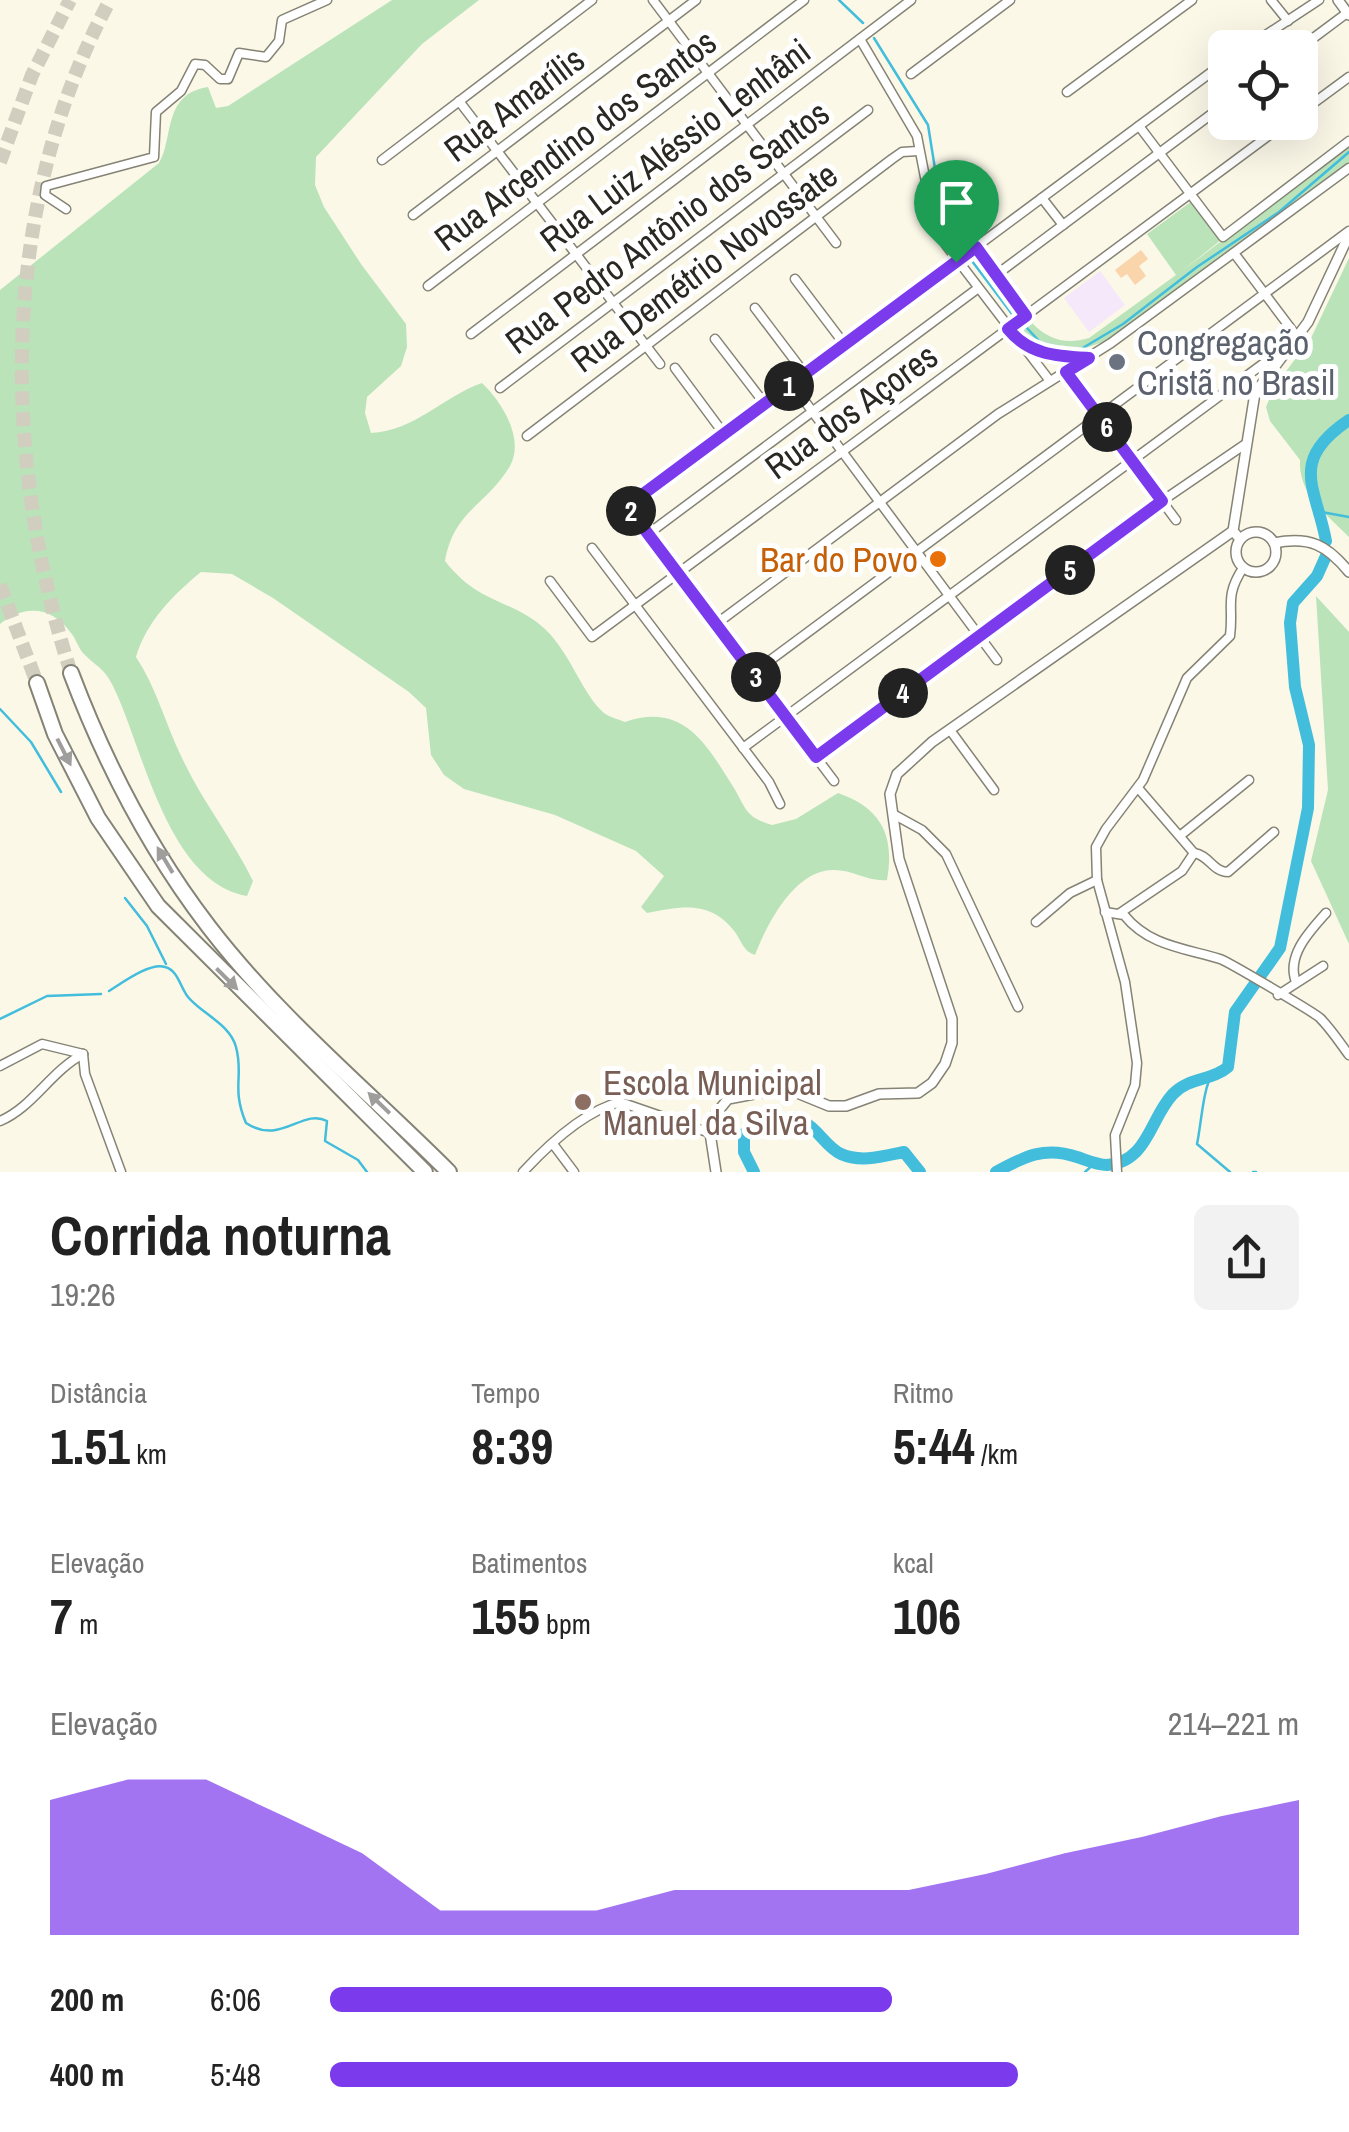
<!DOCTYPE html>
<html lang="pt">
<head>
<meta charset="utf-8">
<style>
	:root { --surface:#fff; --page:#f2f2f2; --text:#222; --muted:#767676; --accent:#7c3aed }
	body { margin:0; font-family:"Archivo Narrow",sans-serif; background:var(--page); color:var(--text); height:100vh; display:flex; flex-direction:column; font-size:38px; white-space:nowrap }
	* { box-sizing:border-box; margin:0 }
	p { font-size:32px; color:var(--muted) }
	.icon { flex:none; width:55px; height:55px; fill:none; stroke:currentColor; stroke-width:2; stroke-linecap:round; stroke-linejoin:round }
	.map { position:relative; height:1172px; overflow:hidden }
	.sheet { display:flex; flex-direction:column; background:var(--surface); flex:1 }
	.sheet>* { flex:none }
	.tools { position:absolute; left:1208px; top:30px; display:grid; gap:20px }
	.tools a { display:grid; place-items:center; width:110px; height:110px; border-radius:15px; background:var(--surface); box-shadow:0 10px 40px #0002; font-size:50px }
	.pin { position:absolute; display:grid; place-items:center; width:85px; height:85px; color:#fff; margin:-102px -42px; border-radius:50% 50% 50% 0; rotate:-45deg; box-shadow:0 0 10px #0007 }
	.pin .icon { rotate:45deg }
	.km { position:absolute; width:50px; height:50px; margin:-25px; border-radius:50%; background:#222; color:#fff; font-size:28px; line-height:50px; text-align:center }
	.round { display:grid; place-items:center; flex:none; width:105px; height:105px; border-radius:15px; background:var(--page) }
	.summary { display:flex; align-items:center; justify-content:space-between; height:170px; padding:0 50px }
	h1 { font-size:55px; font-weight:700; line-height:75px }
	.stats { display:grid; grid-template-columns:repeat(3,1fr); gap:15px; height:170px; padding:10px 50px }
	.stats div { display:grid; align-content:center }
	.stats b { font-size:50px; font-weight:700 }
	.stats small { font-size:28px; font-weight:400 }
	.stats p { font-size:28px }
	.chart { height:280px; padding:20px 50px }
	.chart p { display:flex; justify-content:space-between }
	.chart svg { width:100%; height:180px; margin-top:10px; fill:var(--accent); opacity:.7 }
	ul { padding:0 50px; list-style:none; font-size:32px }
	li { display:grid; grid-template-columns:160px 120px 1fr; align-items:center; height:75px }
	li i { height:25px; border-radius:12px; background:var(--accent) }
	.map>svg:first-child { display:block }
	.education { fill:#f6e8fb }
	.green { fill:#bae3b9 }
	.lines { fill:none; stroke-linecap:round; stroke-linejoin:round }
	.stream { stroke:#42bddc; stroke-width:2.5 }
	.river { stroke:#42bddc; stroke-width:12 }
	.building { fill:#fad4ab }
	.motorway-tunnel { stroke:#d1cec0; stroke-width:14; stroke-dasharray:14 7; stroke-linecap:butt }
	.minor-casing { stroke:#858375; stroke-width:11 }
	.tertiary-casing { stroke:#858375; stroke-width:12 }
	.motorway-casing { stroke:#858375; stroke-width:18 }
	.minor { stroke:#fff; stroke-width:8 }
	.tertiary { stroke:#fff; stroke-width:9 }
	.motorway { stroke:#fff; stroke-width:14 }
	.oneway { fill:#9f9e9c }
	.route-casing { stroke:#fff; stroke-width:20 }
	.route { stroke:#7c3aed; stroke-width:12 }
	.worship-dot { fill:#6b7280; stroke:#fff; stroke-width:4 }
	.food-dot { fill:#e8710a; stroke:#fff; stroke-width:4 }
	.education-dot { fill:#8d6e63; stroke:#fff; stroke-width:4 }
	.labels { text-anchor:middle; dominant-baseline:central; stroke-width:10; stroke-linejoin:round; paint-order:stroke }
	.street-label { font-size:35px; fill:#292822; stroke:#fff }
	.worship-label { font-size:35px; fill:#5b616d; stroke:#fff; text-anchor:start }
	.food-label { font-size:35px; fill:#c56008; stroke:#fff; text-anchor:end }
	.education-label { font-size:35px; fill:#785e54; stroke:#fff; text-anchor:start }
</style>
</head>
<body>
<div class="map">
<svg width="1349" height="1172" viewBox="0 0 1349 1172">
	<rect width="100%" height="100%" fill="#fbf8e8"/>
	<polygon class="education" points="1100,271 1125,305 1089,332 1064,298"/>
	<g class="green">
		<path d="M 392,0 L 479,0 L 422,44 L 316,157 L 315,185 L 324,207 L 361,264 L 406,324 L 407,347 L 401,366 L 367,397 L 365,413 L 371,433 C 415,431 442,397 482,383 C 502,402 525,439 510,466 C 487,505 454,510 445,561 C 480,606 512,598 546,630 C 570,653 583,695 604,713 C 609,717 620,720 625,722 C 684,702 706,744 734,788 C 739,796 744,809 751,815 C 756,820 766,823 772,825 L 796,819 L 838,793 C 881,808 895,835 887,880 C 868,882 852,869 832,870 C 794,871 767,924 755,955 C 743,951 742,942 735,932 C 711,900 682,906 647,913 L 641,907 L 664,876 L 636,851 L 555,815 L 464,789 L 444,775 L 431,755 L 426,708 L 409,692 L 273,598 L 232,574 L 201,572 C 173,595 146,622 136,657 C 157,689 165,723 182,758 C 202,801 232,838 253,881 L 247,896 C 167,882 143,747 113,686 C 104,667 95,666 83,653 C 78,647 76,639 71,633 C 52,606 24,604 0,624 L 0,290 L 159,163 C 174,139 162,94 208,87 L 216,108 L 228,106 Z"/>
		<path d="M 1349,144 L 1349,163 L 1112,338 C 1079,353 1049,359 1022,332 L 1032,323 C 1049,340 1066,345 1089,338 L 1176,275 L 1147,234 L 1192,201 L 1221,240 L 1182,271 Z"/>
		<path d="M 1349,258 L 1349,537 C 1326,514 1298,494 1300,460 L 1270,421 L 1266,407 L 1275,386 L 1311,338 Z"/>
		<polygon points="1316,596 1349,632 1349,944 1311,861 1328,790"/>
	</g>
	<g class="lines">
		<g class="stream">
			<polyline points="839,0 863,23"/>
			<polyline points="874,38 928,125 940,200 964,249"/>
			<polyline points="972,261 1012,314"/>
			<polyline points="1026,327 1040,342 1063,349 1081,349 1123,324 1197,267 1279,212 1349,152"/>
			<polyline points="1316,511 1349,517"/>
			<polyline points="0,709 31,742 61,792"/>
			<polyline points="125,898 147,926 166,964"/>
			<path d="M 109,991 C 122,983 150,962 165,967 C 178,970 180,987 188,997 C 202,1014 230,1024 236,1047 C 244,1076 231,1088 246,1123 C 281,1146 302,1108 327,1121 L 325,1141 L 358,1160 L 367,1172"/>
			<polyline points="0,1019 47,996 101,994"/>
			<path d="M 1212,1075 C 1203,1088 1201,1126 1197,1144 L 1230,1172"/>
			<polyline points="1085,1172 1095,1163"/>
			<polyline points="1253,1172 1256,1172"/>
		</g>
		<g class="river">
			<path d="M 1326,541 C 1316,487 1288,461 1349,420"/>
			<path d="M 754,1172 L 744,1152 L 744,1134 C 756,1120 786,1114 804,1122 C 818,1129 826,1147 841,1154 C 861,1163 884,1156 904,1152 L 920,1172"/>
			<path d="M 996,1172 C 1025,1156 1045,1146 1077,1157 C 1086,1160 1097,1165 1107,1165 C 1148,1162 1150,1118 1173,1094 C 1189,1077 1212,1081 1228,1067 L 1235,1012 L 1280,948 L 1308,808 L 1309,745 L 1295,687 L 1290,623 L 1293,603 L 1317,576 L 1326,556"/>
		</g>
	</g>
	<polygon class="building" points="1141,250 1148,259 1139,266 1146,276 1135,285 1127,274 1121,278 1115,270"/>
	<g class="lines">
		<g class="motorway-tunnel">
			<polyline points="0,162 32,75 70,0"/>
			<polyline points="0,585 37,683"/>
			<path d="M 71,673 C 0,454 0,204 110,0"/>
		</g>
		<g class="minor-casing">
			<g id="minor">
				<polyline points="653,0 836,243"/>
				<polyline points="1271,0 1288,21"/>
				<polyline points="860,39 917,136 930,203 946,245 1050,381"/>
				<polyline points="1246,48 1319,0"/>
				<polyline points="1300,48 1347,13"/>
				<polyline points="911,74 1010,0"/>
				<polyline points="1067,92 1192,0"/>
				<polyline points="459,101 660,364"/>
				<polyline points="1300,113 1349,77"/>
				<polyline points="1139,126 1223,237 1349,141"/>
				<polyline points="382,160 592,0"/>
				<polyline points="1042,198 1063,225"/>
				<polyline points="66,209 45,195 46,186 154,157 156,112 181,91 195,64 205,65 220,79 228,79 239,53 266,57 279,41 282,20 327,0"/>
				<polyline points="413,215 696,0"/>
				<polyline points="976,247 1026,315"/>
				<polyline points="996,275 1225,104"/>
				<polyline points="795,279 845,345"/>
				<polyline points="428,286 804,0"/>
				<polyline points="755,308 805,374"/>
				<polyline points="471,334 911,0"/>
				<polyline points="715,339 765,404"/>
				<polyline points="1021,345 1058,356 1089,358"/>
				<polyline points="675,368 724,434"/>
				<polyline points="1066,372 1176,520"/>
				<polyline points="792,384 997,660"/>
				<polyline points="500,388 868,110"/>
				<polyline points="527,436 892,159 902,152 918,151"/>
				<polyline points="648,534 977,289"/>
				<polyline points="592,548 769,782 780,804"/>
				<polyline points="550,581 592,637 1287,122"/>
				<polyline points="716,624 998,414 1111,343 1349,168"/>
				<polyline points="753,673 1349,231"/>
				<polyline points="950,730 994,790"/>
				<polyline points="743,748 1298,338 1234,253"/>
				<polyline points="816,757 1162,501 1244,445"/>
				<polyline points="834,781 627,506 1225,62"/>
				<polyline points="893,814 922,830 946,854 1018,1007"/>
				<polyline points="1181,835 1249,780"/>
				<path d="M 1194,853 C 1209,855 1213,872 1228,872 L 1274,832"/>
				<path d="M 1105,912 L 1124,915 C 1149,946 1184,948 1220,959 C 1227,961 1315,1013 1320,1018 C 1331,1029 1340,1043 1349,1055"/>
				<polyline points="1120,913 1182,871 1194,853 1138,788"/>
				<polyline points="1036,922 1070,893 1097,880"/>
				<path d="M 1296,982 C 1286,956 1309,932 1326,913"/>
				<polyline points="1278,995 1323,966"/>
				<polyline points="83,1054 85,1074 121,1172"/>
				<polyline points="0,1066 42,1044 83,1054"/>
				<path d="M 0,1121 C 33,1107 50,1072 83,1054"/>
				<polyline points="553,1144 574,1172"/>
				<path d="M 523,1172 C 548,1145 584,1111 620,1102 L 710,1133"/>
				<path d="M 1117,1172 L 1115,1135 L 1135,1085 L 1137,1063 L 1125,982 L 1097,880 L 1096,847 L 1106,829 L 1143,780 L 1187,678 L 1230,636 C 1234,606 1224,597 1243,568"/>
			</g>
		</g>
		<g class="tertiary-casing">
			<g id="tertiary">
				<polyline points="1338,0 1349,15"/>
				<circle cx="1256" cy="552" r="20"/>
				<polyline points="1240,539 1233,531 1255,393 1308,322 1349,235"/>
				<path d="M 1274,543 C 1310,536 1327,545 1349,572"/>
				<polyline points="716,1172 710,1133 715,1115 728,1099 785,1088 829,1106 846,1106 879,1094 918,1093 932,1083 945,1064 952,1043 952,1019 899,859 890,794 897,774 932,742 1233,531"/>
			</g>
		</g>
		<g class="motorway-casing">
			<g id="motorway">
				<path d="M 71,673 C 105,763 150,850 209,927 C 278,1017 369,1092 449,1172"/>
				<polyline points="37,683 55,734 98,818 158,906 425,1172"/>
			</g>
		</g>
		<use href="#minor" class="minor"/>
		<use href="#tertiary" class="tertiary"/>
		<use href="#motorway" class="motorway"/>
	</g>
	<defs><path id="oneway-solid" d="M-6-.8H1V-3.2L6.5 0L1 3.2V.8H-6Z" transform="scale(2.5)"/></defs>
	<g class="oneway">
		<use href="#oneway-solid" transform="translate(64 752) rotate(63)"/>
		<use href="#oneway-solid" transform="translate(165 860) rotate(-121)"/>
		<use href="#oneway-solid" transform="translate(227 979) rotate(45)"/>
		<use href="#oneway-solid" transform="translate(379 1103) rotate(-136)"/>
	</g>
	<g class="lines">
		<g class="route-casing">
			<path id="route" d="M 976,247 L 1026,316 L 1008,329 C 1029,355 1057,356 1089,358 L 1066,372 L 1162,501 L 816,757 L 627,506 Z"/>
		</g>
		<use href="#route" class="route"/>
	</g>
	<circle class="worship-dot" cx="1117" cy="362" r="10"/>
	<circle class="food-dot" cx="938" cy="559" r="10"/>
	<circle class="education-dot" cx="583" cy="1102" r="10"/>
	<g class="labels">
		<g class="street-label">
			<text transform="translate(514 104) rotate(-37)">Rua Amarílis</text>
			<text transform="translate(575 140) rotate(-37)">Rua Arcendino dos Santos</text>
			<text transform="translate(675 145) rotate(-37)">Rua Luiz Aléssio Lenhâni</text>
			<text transform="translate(667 227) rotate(-37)">Rua Pedro Antônio dos Santos</text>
			<text transform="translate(704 267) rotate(-37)">Rua Demétrio Novossate</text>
			<text transform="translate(851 411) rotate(-36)">Rua dos Açores</text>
		</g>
		<g class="worship-label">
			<text x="1137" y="342">Congregação<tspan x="1137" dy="40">Cristã no Brasil</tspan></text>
		</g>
		<g class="food-label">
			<text x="918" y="559">Bar do Povo</text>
		</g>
		<g class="education-label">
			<text x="603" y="1082">Escola Municipal<tspan x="603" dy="40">Manuel da Silva</tspan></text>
		</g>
	</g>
</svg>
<div class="tools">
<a><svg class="icon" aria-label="locate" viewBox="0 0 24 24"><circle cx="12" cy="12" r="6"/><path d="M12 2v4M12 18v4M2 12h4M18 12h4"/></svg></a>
</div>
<div class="pin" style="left:956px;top:262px;background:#1e9e55"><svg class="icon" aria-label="arrive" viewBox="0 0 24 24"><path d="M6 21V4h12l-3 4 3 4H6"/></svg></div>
<b class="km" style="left:789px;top:386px">1</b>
<b class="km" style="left:631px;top:511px">2</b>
<b class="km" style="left:756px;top:677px">3</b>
<b class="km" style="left:903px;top:693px">4</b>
<b class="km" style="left:1070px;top:570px">5</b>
<b class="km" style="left:1107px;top:427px">6</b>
</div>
<section class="sheet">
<div class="summary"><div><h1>Corrida noturna</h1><p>19:26</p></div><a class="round"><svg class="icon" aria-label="share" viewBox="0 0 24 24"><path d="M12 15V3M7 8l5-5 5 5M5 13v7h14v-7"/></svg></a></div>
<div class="stats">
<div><p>Distância</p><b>1.51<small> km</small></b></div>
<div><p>Tempo</p><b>8:39</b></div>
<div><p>Ritmo</p><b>5:44<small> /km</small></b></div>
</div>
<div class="stats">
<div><p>Elevação</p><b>7<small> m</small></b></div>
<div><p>Batimentos</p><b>155<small> bpm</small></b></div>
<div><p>kcal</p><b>106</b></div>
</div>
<div class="chart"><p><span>Elevação</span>214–221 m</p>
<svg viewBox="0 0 160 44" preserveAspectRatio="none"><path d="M0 44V11L10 6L20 6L30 15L40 24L50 38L60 38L70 38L80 33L90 33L100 33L110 33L120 29L130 24L140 20L150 15L160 11V44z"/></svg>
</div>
<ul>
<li><b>200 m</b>6:06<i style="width:58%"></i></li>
<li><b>400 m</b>5:48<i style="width:71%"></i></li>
</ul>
</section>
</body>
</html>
